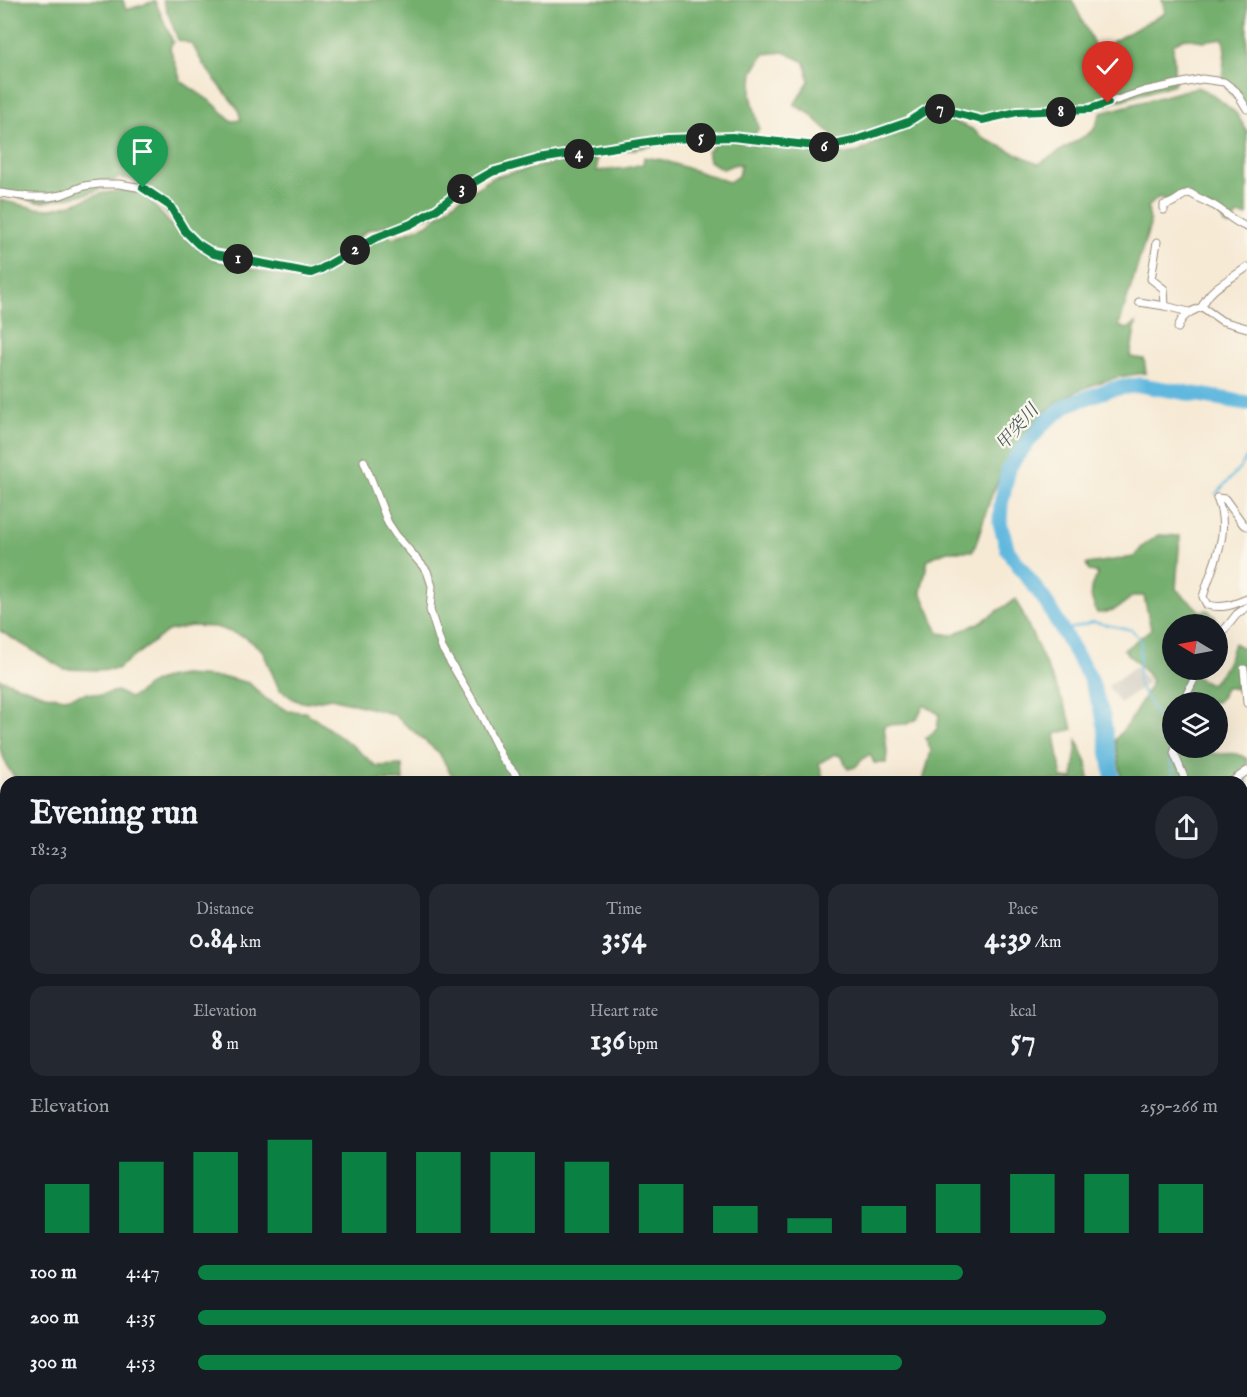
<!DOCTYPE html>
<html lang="en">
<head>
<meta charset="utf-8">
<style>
	:root { --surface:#171b24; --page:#242831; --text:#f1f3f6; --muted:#9ea1a6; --accent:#0b8043 }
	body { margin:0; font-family:"IM FELL English","Noto Serif JP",serif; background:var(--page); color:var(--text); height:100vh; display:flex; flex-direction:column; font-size:22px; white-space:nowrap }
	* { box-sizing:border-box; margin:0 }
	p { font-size:20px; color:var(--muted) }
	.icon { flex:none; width:33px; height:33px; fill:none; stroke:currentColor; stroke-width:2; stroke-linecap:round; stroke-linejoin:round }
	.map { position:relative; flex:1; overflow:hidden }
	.sheet { position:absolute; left:0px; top:776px; width:1248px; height:622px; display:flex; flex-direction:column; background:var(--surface); border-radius:18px 18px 0 0; box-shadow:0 6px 24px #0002 }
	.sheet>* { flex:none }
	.needle { width:39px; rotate:280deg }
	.fabs { position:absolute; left:1162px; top:614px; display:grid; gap:12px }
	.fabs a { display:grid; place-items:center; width:66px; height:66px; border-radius:50%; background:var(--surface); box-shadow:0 6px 24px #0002; font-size:30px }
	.pin { position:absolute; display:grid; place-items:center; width:51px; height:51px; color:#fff; margin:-62px -26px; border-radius:50% 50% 50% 0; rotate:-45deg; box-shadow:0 0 6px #0007 }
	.pin .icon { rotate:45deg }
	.km { position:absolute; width:30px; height:30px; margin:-15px; border-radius:50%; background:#222; color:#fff; font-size:16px; line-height:30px; text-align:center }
	.round { display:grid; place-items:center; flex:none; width:63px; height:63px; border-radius:32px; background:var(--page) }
	.head { display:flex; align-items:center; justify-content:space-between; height:102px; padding:0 30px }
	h1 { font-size:33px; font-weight:800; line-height:45px }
	.stats { display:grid; grid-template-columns:repeat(3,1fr); gap:9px; height:102px; padding:6px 30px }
	.stats div { display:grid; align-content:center; border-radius:15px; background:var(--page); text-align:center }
	.stats b { font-size:30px; font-weight:800 }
	.stats small { font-size:16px; font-weight:400 }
	.stats p { font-size:16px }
	.chart { height:168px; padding:12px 30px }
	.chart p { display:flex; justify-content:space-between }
	.chart svg { width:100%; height:108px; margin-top:6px; stroke:var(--accent); stroke-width:6 }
	ul { padding:0 30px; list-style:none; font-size:20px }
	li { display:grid; grid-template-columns:96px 72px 1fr; align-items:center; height:45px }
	li i { height:15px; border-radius:8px; background:var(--accent) }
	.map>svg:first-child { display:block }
	.industrial { fill:#c9c3b8 }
	.forest { fill:#75af6e; stroke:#586c46; stroke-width:1.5 }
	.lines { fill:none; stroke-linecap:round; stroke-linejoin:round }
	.stream { stroke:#61b8de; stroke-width:2 }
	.river { stroke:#61b8de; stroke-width:15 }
	.street-casing { stroke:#988a7a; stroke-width:9 }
	.highway-casing { stroke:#988a7a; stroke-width:14 }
	.street { stroke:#fff; stroke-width:7 }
	.highway { stroke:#fabb8c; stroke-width:12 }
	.route-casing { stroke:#fff; stroke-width:12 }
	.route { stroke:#0b8043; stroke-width:8 }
	.labels { text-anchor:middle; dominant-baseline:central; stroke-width:4.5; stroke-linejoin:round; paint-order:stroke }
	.water-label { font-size:18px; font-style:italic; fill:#485c61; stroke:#fbf7ec }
</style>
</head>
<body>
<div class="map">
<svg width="1247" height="1397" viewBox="0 0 1247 1397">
	<rect width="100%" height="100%" fill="#fbf7ec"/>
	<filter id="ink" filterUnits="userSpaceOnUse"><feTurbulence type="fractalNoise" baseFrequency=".0167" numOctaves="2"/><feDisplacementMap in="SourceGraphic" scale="12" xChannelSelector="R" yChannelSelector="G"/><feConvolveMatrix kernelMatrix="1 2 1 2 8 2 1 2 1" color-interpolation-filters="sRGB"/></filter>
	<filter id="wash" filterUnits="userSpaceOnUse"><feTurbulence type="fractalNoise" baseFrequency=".008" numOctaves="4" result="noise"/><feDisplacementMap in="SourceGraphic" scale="24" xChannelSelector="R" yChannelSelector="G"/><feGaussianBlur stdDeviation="1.35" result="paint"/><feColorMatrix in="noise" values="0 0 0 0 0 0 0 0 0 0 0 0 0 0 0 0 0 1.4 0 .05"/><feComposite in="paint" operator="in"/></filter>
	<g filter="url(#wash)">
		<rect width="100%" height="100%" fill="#f6ead5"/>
		<polygon class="industrial" points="1136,666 1148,683 1120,703 1108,686"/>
		<g class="forest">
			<polygon points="0,0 123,0 126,10 155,1 173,42 170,48 181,81 213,103 232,121 241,120 238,109 203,64 192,44 178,40 163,0 1072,0 1097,50 1165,13 1162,0 1247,0 1247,110 1229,92 1222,80 1225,51 1223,38 1203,41 1185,38 1173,44 1175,84 1089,110 1060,114 1009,113 982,119 964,119 929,111 895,126 842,144 809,113 794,105 809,81 805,62 784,52 764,54 753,72 751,95 759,128 751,140 721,133 709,140 668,143 608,154 562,152 507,161 486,170 464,185 433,215 368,230 333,259 300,275 277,270 252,258 227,252 204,243 176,223 163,209 155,190 129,179 118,178 105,187 90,193 45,202 36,202 0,192"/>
			<path d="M 1197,87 L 1212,94 L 1236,113 L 1247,131 L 1247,216 L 1237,215 L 1229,227 L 1224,224 L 1222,216 L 1214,210 L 1198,204 L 1183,191 L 1169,202 L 1159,197 L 1148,207 L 1150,225 L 1119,326 L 1127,329 L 1136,323 L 1130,357 L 1144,359 L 1146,373 C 1111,376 1071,389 1044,413 C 1025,430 1004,467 994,490 C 985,510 982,531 973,551 L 947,551 L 928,559 L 921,592 L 939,633 L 952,635 L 979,623 L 1016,599 L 1067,711 L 1073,729 L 1055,734 L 1062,778 L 1073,779 L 1077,740 L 1087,763 L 1089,781 L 923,781 L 931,751 L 926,738 L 937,729 L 939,714 L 924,705 L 917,719 L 907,724 L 884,725 L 887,752 L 886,763 L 874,763 L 870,754 L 862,760 L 855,767 L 848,769 L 842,757 L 835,754 L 819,763 L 824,781 L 455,781 L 439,753 L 393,714 L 331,698 L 307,703 L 295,700 L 279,689 L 262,650 L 245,637 L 216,627 L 191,626 L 168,631 L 117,669 L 95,670 L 64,669 L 0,631 L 0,200 L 35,208 L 51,209 L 69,205 L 103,193 L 126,190 L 145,195 L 180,235 L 215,259 L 302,282 L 322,275 L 342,264 L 363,239 L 383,230 L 393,238 L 428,224 L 455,202 L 494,177 L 567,160 L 597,158 L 597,171 L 626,168 L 643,164 L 644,157 L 663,160 L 729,182 L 738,176 L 741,164 C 721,164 732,176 709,161 L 707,152 L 721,138 L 755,145 L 838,155 L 859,152 L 925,115 L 950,120 L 972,129 L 985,139 L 1039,164 L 1093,131 L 1101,113 Z"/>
			<path d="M 1158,535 L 1180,536 L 1176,589 L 1200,611 L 1208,610 L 1216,618 L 1221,629 L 1218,634 L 1218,624 L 1173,624 L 1173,669 L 1195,669 L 1191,675 L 1211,684 C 1224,672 1229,660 1234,643 L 1247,650 L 1245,665 L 1236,671 L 1237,689 L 1225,687 L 1221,698 L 1217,702 L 1173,702 L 1173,747 L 1193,747 L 1193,751 C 1202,752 1210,753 1219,754 C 1232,754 1235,751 1247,759 L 1247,788 L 1242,788 L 1242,782 L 1122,781 L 1115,740 C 1129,724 1143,700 1152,681 L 1142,668 L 1124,650 L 1151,629 L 1144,596 L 1133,596 C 1121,606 1113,613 1097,613 C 1091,598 1086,588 1098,576 L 1096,572 L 1089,571 L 1086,564 L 1134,557 L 1142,547 Z"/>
			<path d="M 182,675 L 229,678 L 249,683 L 266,699 L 288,711 L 305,712 L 352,745 L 376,766 L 402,765 L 403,781 L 331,781 L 324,775 L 315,782 L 111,782 L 103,776 L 101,781 L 18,782 L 8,768 L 0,749 L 0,679 L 45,695 L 65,698 L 87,693 L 101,695 L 117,691 L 129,698 C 138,695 142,690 149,685 C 159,678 171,677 182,675 Z"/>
			<polygon points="0,926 6,927 6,1276 0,1277"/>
			<polygon points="1242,1171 1247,1174 1247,1236 1243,1250"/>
			<polygon points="1006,1392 1201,1392 1201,1397 1004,1397"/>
		</g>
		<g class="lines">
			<g class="stream">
				<polyline points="1216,494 1240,468 1247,456"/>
				<polyline points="1062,631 1093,622 1132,630 1141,641 1138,683 1171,740 1171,764 1177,782"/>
			</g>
			<g class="river">
				<polyline points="1113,782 1103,716 1090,678 1044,599 1008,551 1000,523 1001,504 1009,468 1016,457 1044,423 1069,404 1111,389 1140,385 1247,403"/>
				<polyline points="652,1392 660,1397"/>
				<polyline points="150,1397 151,1392"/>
				<polyline points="836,1397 838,1392"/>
			</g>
		</g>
	</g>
	<g filter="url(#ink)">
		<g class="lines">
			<g class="street-casing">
				<g id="street">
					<polyline points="0,193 30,197 49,197 61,195 84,186 99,184 119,184 143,188 169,206 185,231 198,244 214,254 311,273 375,238 411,224 437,209 464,188 492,172 539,159 667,139 732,137 826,147 853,141 908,122 928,109 937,108 982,120 1017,112 1090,109 1144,91 1202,79 1224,82 1236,91 1247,109"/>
					<path d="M 1164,210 L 1164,205 C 1176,204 1180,194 1190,193 C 1198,198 1205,201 1213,205 C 1226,212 1230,220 1247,227"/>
					<polyline points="1157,242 1151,279 1164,289 1165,306"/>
					<path d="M 1247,267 C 1231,280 1210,286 1202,307 L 1222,321 L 1247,328"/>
					<polyline points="1139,302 1165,306 1189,312"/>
					<path d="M 1178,328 C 1181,316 1191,311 1202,307"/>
					<polyline points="364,461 388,523 396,535 427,571 432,586 430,610 442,648 478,709 503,759 522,782"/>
					<path d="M 1217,498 C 1232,534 1213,562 1203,597 L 1207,605 C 1222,609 1233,605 1247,599"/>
					<polyline points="1217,498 1225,499 1243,524 1247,526"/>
					<polyline points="1218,638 1237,614 1247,607"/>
					<polyline points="1244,669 1247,703"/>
					<polyline points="1183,702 1199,669"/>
					<polyline points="1176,747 1174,753 1186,782"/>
					<polyline points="1231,782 1247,771"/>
					<polyline points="0,887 6,887"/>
					<polyline points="1242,932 1247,936"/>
					<polyline points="1242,1077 1247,1083"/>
					<polyline points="1242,1151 1247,1154"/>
					<polyline points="1242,1291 1247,1295"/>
					<polyline points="1242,1305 1247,1298"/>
					<polyline points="0,1349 6,1344"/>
					<polyline points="58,1392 61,1397"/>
					<polyline points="994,1392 997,1397"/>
					<polyline points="327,1397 327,1392"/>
					<polyline points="956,1397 959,1392"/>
				</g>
			</g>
			<g class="highway-casing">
				<g id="highway">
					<polyline points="1242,856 1247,850"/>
					<polyline points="921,1392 921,1397"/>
				</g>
			</g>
			<use href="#street" class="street"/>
			<use href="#highway" class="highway"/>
		</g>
	</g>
	<g class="lines" filter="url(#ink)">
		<g class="route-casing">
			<polyline id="route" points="143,188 170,206 185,231 198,244 214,254 311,273 321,269 375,238 411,224 437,209 464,188 492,172 539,159 667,139 732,137 826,147 853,141 908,122 928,109 936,108 982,120 1017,112 1090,109 1108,103"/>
		</g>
		<use href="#route" class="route"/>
	</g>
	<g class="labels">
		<g class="water-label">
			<text transform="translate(1018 428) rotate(-49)">甲突川</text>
		</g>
	</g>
</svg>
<div class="fabs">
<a><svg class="needle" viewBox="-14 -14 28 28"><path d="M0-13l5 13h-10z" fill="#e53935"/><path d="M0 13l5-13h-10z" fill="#9ea1a6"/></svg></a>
<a><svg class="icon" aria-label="layers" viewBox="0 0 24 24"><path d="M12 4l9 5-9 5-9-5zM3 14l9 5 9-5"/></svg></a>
</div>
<div class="pin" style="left:143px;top:188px;background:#1e9e55"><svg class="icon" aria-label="arrive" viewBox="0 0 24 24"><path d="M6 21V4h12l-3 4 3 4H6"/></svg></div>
<div class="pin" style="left:1108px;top:103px;background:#d93025"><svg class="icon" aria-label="check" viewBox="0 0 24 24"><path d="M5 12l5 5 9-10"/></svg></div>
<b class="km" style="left:238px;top:259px">1</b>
<b class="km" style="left:355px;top:250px">2</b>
<b class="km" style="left:462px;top:189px">3</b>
<b class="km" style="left:579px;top:154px">4</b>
<b class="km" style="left:701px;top:138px">5</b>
<b class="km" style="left:824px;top:147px">6</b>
<b class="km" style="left:940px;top:109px">7</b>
<b class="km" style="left:1061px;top:112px">8</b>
<section class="sheet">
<div class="head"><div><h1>Evening run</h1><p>18:23</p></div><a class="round"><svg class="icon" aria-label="share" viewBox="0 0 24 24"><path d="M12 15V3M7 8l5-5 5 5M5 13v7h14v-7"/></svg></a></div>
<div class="stats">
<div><p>Distance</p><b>0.84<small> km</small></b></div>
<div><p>Time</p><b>3:54</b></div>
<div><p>Pace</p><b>4:39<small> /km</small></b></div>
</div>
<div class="stats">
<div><p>Elevation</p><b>8<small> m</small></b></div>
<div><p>Heart rate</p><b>136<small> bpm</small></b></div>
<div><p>kcal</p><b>57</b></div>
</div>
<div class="chart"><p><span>Elevation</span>259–266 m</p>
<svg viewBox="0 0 160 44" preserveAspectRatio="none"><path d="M5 44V24M15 44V15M25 44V11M35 44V6M45 44V11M55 44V11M65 44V11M75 44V15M85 44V24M95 44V33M105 44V38M115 44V33M125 44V24M135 44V20M145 44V20M155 44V24"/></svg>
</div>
<ul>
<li><b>100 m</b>4:47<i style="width:75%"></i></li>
<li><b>200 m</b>4:35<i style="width:89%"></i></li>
<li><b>300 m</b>4:53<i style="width:69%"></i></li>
</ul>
</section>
</div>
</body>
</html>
